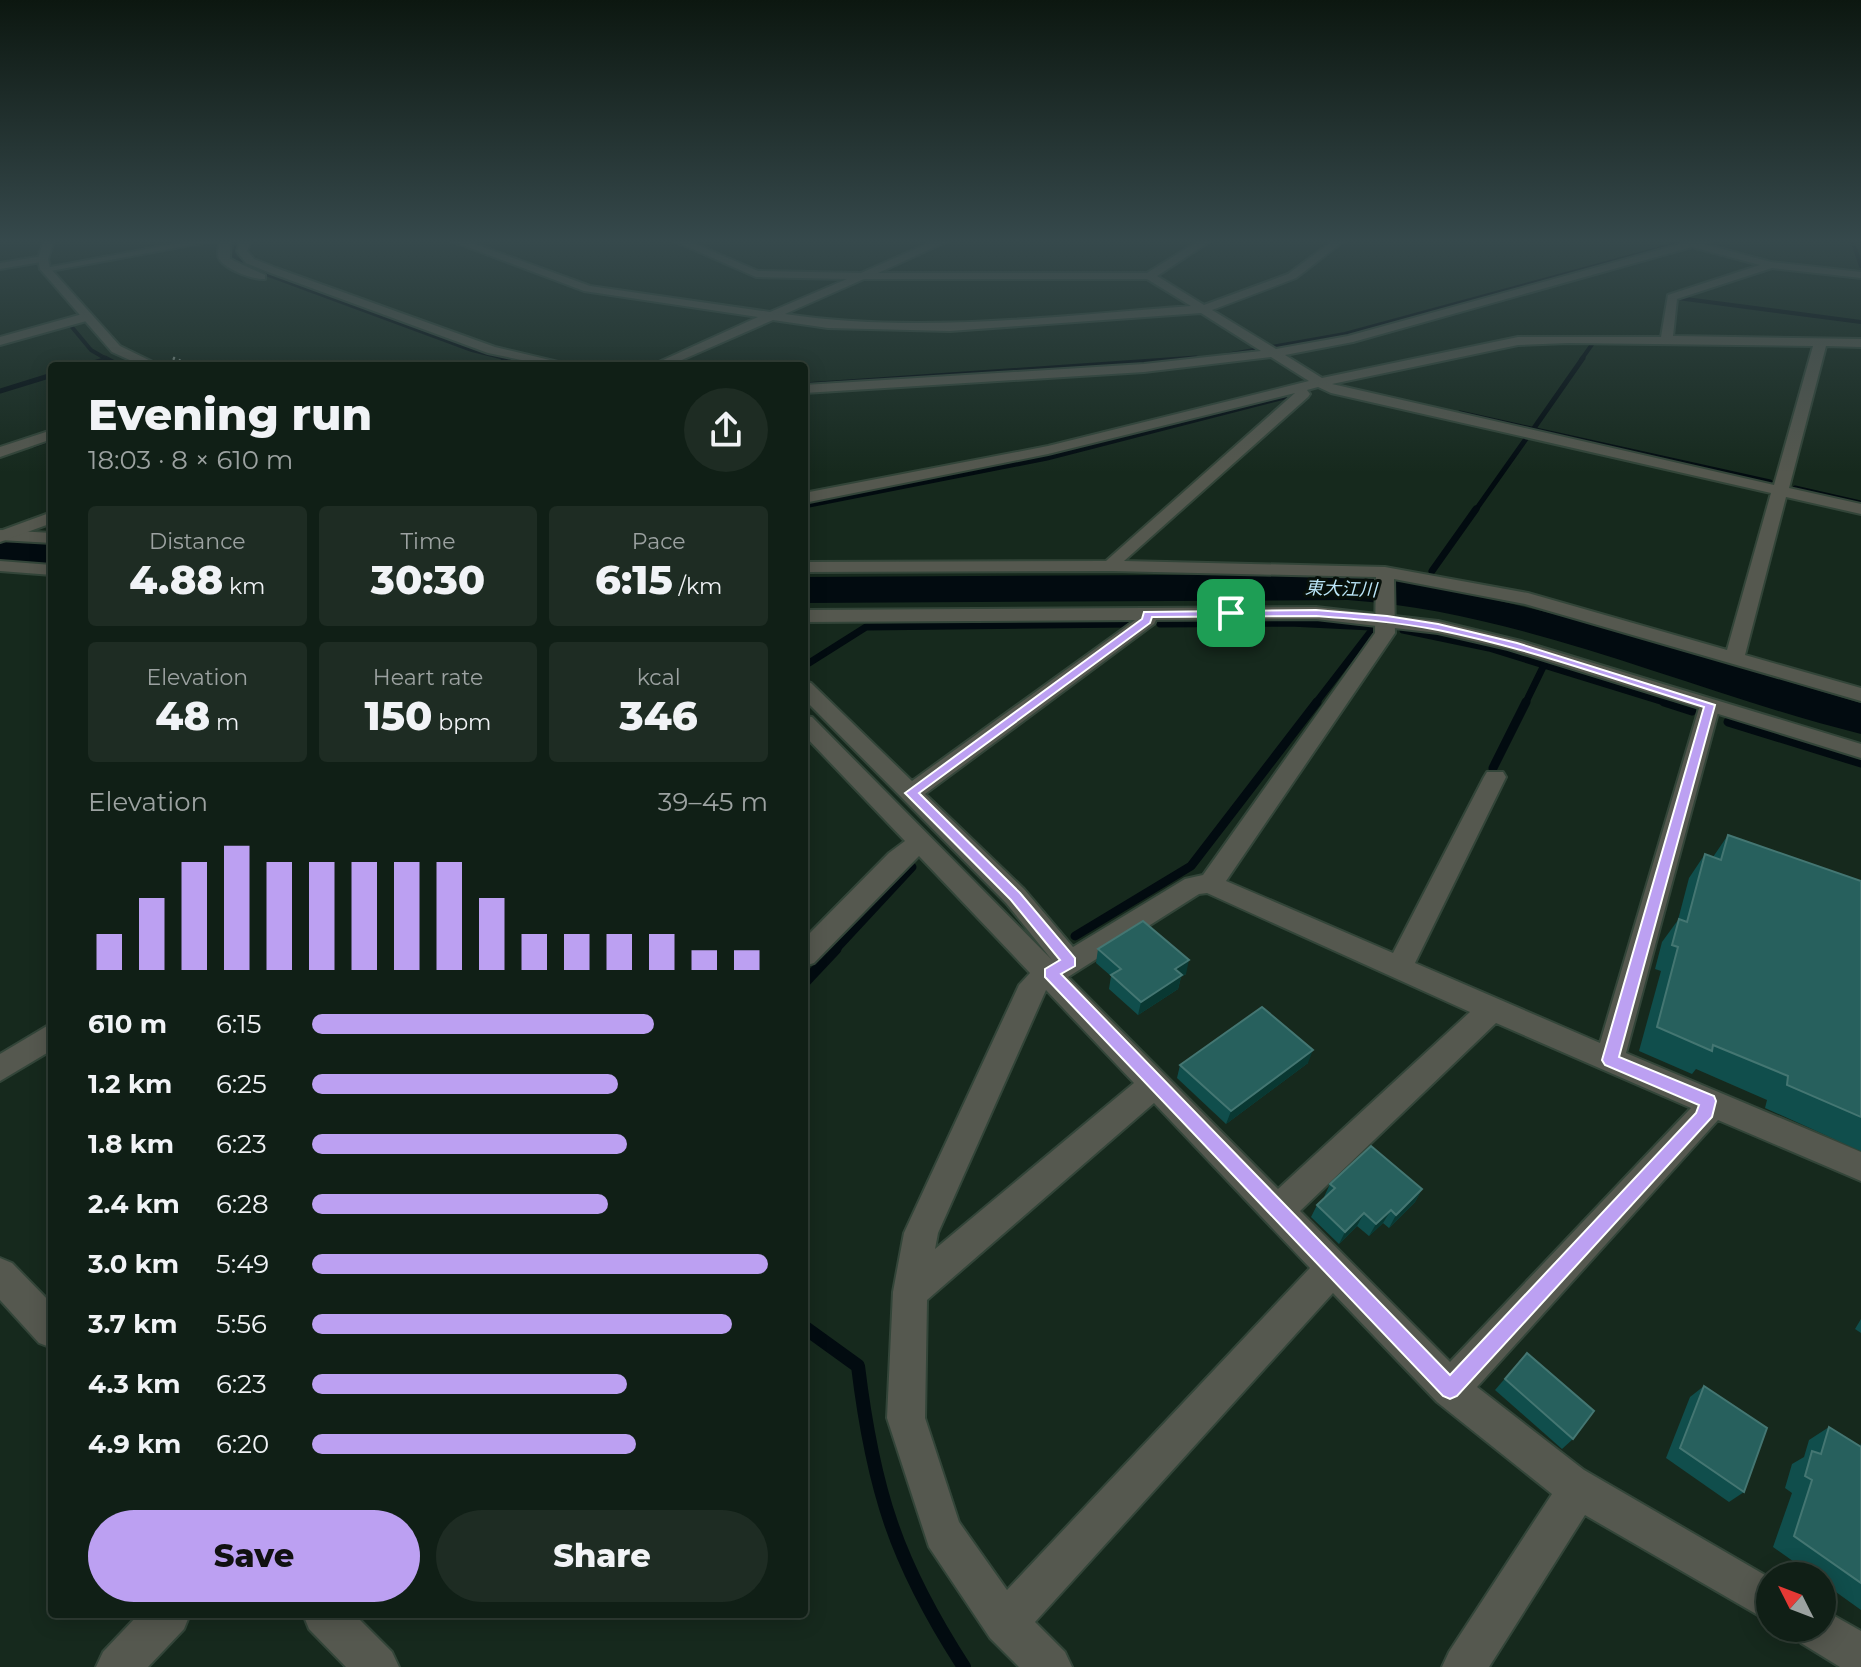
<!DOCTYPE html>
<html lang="en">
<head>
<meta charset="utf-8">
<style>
	:root { --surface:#101f16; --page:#1e2c23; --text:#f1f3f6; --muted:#9ca2a1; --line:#303d35; --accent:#bca0f2 }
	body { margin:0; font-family:Montserrat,"Noto Sans JP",sans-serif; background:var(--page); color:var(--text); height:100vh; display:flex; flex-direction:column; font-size:30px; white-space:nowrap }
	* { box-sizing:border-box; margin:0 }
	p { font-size:26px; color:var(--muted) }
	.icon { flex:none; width:44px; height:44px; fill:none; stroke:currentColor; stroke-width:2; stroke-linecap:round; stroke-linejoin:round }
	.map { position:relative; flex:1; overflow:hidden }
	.drawer { position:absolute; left:48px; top:362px; width:760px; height:1256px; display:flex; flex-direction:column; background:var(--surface); border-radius:8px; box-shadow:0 4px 20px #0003,0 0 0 2px var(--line) }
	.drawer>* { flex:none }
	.needle { width:52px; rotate:312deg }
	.fabs { position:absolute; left:1756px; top:1562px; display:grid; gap:16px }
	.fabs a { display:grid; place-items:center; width:80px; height:80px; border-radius:50%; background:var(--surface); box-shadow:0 4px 20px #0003,0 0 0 2px var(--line); font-size:40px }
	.pin { position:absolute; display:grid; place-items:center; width:68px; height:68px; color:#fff; margin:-34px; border-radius:16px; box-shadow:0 4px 12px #0006 }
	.round { display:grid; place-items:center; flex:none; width:84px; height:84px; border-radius:42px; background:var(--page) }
	.overview { display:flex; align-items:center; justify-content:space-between; height:136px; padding:0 40px }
	h1 { font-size:44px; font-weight:800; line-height:60px }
	.metrics { display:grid; grid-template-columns:repeat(3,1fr); gap:12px; height:136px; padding:8px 40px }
	.metrics div { display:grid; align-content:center; border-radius:8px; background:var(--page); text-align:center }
	.metrics b { font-size:40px; font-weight:800 }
	.metrics small { font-size:22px; font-weight:400 }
	.metrics p { font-size:22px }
	.chart { height:224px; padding:16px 40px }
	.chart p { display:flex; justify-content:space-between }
	.chart svg { width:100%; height:144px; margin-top:8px; stroke:var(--accent); stroke-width:6 }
	.action { display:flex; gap:16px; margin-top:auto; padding:16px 40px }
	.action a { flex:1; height:92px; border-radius:48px; background:var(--accent); color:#111; font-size:32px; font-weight:800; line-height:92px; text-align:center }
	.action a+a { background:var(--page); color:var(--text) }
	ul { padding:0 40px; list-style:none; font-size:26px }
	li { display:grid; grid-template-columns:128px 96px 1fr; align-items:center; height:60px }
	li i { height:20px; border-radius:10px; background:var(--accent) }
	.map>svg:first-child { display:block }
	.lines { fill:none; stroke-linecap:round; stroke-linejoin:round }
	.stream-far5 { stroke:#020b10; stroke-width:4 }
	.stream-far4 { stroke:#020b10; stroke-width:5 }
	.stream-far3 { stroke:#020b10; stroke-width:7 }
	.stream-far2 { stroke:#020b10; stroke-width:9 }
	.stream-far1 { stroke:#020b10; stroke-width:11 }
	.stream { stroke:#020b10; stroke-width:14 }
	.river { fill:#020b10; fill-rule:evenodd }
	.minor-casing { stroke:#334539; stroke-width:4 }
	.tertiary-casing { stroke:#334539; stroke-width:4 }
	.path-far1 { stroke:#87968c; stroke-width:2; stroke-dasharray:2 3; stroke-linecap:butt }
	.path { stroke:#87968c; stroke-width:3; stroke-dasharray:2 4; stroke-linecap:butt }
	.minor { fill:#55584f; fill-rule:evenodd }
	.tertiary { fill:#55584f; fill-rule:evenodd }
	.wall { fill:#104e4c }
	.shaded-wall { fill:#093832 }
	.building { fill:#27605d; stroke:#447672; stroke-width:2 }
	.route { fill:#bca0f2; stroke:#fff; stroke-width:2; fill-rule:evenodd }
	.labels { text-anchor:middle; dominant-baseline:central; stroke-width:6; stroke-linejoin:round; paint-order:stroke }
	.far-water-label { font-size:18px; font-style:italic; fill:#bce7fa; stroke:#07100a }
</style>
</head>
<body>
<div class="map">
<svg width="1861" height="1667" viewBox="0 0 1861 1667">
	<rect width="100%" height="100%" fill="#16291d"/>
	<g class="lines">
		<g class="stream-far5">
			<polyline points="237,240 234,256 247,267 472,350 512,360"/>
			<polyline points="1852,240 1861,266"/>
			<polyline points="1678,298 1861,322"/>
			<polyline points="71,326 91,350 108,360"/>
			<polyline points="1226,355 1345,334 1691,240"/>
			<polyline points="1173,360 1196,358"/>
			<polyline points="1581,360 1593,343"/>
		</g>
		<g class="stream-far4">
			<polyline points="105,358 120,366"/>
			<polyline points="503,358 538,366"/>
			<polyline points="83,366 104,360"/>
			<polyline points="804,385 1196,358"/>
			<polyline points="0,391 52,375"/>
			<polyline points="1460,413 1770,482"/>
			<polyline points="1532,431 1583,358"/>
			<polyline points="34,445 52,439"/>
			<polyline points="1795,488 1861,503"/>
			<polyline points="804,506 1047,458 1296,394"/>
			<polyline points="1475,511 1528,436"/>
		</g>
		<g class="stream-far3">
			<polyline points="1432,571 1476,509"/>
			<polyline points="1160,624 1290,623 1371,627 1372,630 1315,704"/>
			<polyline points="1403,630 1489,648 1670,704"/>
			<polyline points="809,663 866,627 1130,624"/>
			<polyline points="1525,704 1544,665"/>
		</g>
		<g class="stream-far2">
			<polyline points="1664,702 1692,711"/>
			<polyline points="1728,722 1861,763"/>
			<polyline points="1493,768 1526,702"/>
			<polyline points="1075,936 1191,866 1317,702"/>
			<polyline points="834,951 912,867"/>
		</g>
		<polyline class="stream-far1" points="804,983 836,949"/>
		<path class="stream" d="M 804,1327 L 858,1366 C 873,1490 896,1562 964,1667"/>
		<g class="river">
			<polygon points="0,538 52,541 52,565 0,562"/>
			<path d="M 1348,574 L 1405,578 L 1575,619 L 1861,703 L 1861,734 C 1692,692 1523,612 1348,600 L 804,603 L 804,577 Z"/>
		</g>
		<g class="minor-casing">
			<g id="minor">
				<polygon points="195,240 218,240 45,272 40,269"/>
				<path d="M 220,240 L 230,240 L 230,259 L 265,275 L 265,279 C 254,280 227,270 220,260 C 216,255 219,247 220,240 Z"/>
				<polygon points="241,240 251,240 247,251 254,259 276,268 495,347 575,366 550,366 488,353 268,272 246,263 237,251"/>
				<path d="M 449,240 L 464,240 L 590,286 L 770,312 L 847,279 L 756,277 L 672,240 L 686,240 L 758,271 L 861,273 L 936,240 L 950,240 L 878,273 L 1147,273 L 1200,240 L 1212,240 L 1157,276 L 1204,305 L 1288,274 L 1334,240 L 1345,240 L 1296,278 L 1212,310 L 1276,349 L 1348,336 L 1695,240 L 1712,240 L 1704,244 L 1771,262 L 1861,272 L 1861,278 L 1772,268 L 1677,299 L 1673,336 L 1861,339 L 1861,347 L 1826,346 L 1789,488 L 1861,504 L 1861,514 L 1786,497 L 1745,655 L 1861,688 L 1861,701 L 1525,604 L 1394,579 L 1395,633 L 1226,881 L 1393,953 L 1484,777 L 1487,772 L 1503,772 L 1506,777 L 1415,963 L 1600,1043 L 1700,705 L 1703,701 L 1717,701 L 1720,705 L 1626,1053 L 1861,1152 L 1861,1181 L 1718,1120 L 1477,1387 L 1584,1470 L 1770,1578 L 1770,1622 L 1585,1515 L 1489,1667 L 1442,1667 L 1449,1652 L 1552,1494 L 1437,1402 L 1333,1293 L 1035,1622 L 1065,1652 L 1072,1667 L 1019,1667 L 990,1638 L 929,1547 L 887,1418 L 893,1292 L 904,1233 L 1019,985 L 1030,973 L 919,856 L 814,963 L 804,966 L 804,939 L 889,853 L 905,841 L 804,735 L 804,716 L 812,717 L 1052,960 L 1006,903 L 804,699 L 804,681 L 811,683 L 912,781 L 1138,618 L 1140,610 L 1154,610 L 1156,620 L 1154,624 L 925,794 L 1024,889 L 1073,947 L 1185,879 L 1203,875 L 1375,633 L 1376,577 L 1112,571 L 804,572 L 804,562 L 1106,561 L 1295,393 L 1048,454 L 804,503 L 804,493 L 1048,446 L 1309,381 L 1271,357 L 1144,372 L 804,393 L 804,385 L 1144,364 L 1261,351 L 1201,313 L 950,331 L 828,328 L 773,320 L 668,366 L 650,366 L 758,317 L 584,291 ZM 1692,247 L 1760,265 L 1668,295 L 1661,337 L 1518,337 L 1322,378 L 1285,355 L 1353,342 ZM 864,279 L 1147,279 L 1191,306 C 1056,316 919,334 785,314 ZM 1568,343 L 1813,346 L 1774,485 L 1332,384 L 1518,345 ZM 1318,387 L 1331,393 L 1771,493 L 1727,650 L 1528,593 L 1385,567 L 1124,561 L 1308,397 L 1310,394 L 1307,390 ZM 1207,893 L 1470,1012 L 1278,1189 L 1068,977 L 1199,894 ZM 1046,990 L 1134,1083 L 935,1249 L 938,1233 ZM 1496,1023 L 1691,1108 L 1450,1362 L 1300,1211 ZM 1154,1103 L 1310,1268 L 1007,1590 L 959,1522 L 925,1418 L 927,1300 Z"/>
				<polygon points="43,256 47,257 47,261 0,269 0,263"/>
				<polygon points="86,313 90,314 90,320 0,345 0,337"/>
				<polygon points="52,430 52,439 0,457 0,447"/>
				<polygon points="0,530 52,533 52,543 0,540"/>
				<polygon points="0,561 52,565 52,575 0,571"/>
				<polygon points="52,1023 52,1050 0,1081 0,1054"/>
				<polygon points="0,1258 12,1263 52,1304 52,1348 39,1343 0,1300"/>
				<polygon points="1822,1609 1861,1631 1861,1667 1840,1667 1801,1643 1795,1628 1822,1628"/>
				<polygon points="139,1614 190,1614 184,1629 148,1667 96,1667 103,1652"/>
				<polygon points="303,1614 354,1614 392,1652 399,1667 346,1667 309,1629"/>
			</g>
		</g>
		<g class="tertiary-casing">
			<g id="tertiary">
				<polygon points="44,240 54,240 48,259 50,268 120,346 161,366 143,366 112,352 40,269 38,259"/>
				<polygon points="52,512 52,523 0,542 0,531"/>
				<polygon points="1316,607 1438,621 1521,641 1861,744 1861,758 1508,649 1438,633 1316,619 804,622 804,610"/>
			</g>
		</g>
		<polyline class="path-far1" points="173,358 177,360"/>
		<polyline class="path" points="173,358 193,366"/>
		<use href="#minor" class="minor"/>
		<use href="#tertiary" class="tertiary"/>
	</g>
	<g class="wall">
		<polygon points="1728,835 1861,881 1861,1151 1765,1108 1767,1100 1696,1069 1692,1074 1639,1051 1661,971 1655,969 1662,942 1678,920 1689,878 1705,854 1713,857"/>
		<polygon points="1098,949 1186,974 1181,977 1178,989 1138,1015 1109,989 1111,976 1096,963"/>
		<polygon points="1308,1063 1226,1124 1177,1078 1180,1065"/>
		<polygon points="1330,1184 1422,1189 1415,1202 1389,1228 1383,1223 1369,1236 1357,1226 1339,1244 1311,1217 1317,1205 1325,1197 1324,1197"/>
		<polygon points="1861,1319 1861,1333 1855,1329"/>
		<polygon points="1527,1353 1573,1439 1562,1449 1495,1390"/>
		<polygon points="1704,1386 1744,1492 1729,1502 1666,1458 1690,1397"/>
		<polygon points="1829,1427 1860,1446 1861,1443 1861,1610 1822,1582 1822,1576 1814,1576 1773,1547 1792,1493 1785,1488 1792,1464 1804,1457 1809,1440"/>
	</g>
	<g class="shaded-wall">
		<polygon points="1189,960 1186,974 1181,977 1178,989 1138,1015 1141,1002 1175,969"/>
		<polygon points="1313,1050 1308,1063 1226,1124 1231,1111"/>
		<polygon points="1422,1189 1415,1202 1389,1228 1396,1215"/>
		<polygon points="1391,1210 1383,1223 1369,1236 1376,1224"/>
		<polygon points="1364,1213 1357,1226 1339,1244 1345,1232"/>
	</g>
	<g class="building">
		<polygon points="1728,835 1861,881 1861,1117 1787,1085 1788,1076 1713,1045 1712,1051 1657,1027 1678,947 1672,945 1679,919 1687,922 1705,854 1721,860"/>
		<polygon points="1143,921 1189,960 1175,969 1182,975 1141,1002 1111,975 1121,969 1098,949"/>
		<polygon points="1262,1007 1313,1050 1231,1111 1180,1065"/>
		<polygon points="1371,1146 1422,1189 1396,1215 1391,1210 1376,1224 1364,1213 1345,1232 1317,1205 1335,1188 1330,1184"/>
		<polygon points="1527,1353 1594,1411 1573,1439 1505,1379"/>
		<polygon points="1704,1386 1767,1428 1744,1492 1680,1448"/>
		<polygon points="1829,1427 1861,1447 1861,1583 1794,1536 1812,1480 1805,1476 1812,1451 1821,1454"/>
	</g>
	<linearGradient id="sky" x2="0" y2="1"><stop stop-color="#0c1710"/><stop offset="0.51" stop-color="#36494c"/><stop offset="1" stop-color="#36494c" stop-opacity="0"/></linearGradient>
	<rect width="1861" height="473" fill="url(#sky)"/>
	<path class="route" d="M 1316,610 L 1387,616 L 1438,624 L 1517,643 L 1715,705 L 1619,1057 L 1714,1096 L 1716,1101 L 1712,1117 L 1457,1396 L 1450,1399 L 1443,1396 L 1045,977 L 1045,969 L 1060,960 L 1011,900 L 905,793 L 1142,619 L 1144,612 ZM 1316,616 C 1357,619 1397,622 1438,630 C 1528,648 1616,680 1704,707 L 1602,1060 L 1605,1065 L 1699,1105 L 1696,1113 L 1450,1375 L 1061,974 L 1075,966 L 1075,958 L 1020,893 L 919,793 L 1150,623 L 1152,617 Z"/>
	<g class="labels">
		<g class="far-water-label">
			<text transform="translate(1341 589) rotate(2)">東大江川</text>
		</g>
	</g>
</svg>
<div class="fabs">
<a><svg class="needle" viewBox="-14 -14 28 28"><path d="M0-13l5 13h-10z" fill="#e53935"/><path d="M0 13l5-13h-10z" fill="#9ca2a1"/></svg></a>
</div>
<div class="pin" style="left:1231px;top:613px;background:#1e9e55"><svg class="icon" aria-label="arrive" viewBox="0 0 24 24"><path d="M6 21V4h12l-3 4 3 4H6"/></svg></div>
<section class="drawer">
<div class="overview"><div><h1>Evening run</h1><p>18:03 · 8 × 610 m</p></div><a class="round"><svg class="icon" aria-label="share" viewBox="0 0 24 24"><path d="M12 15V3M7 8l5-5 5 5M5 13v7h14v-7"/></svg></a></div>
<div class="metrics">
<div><p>Distance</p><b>4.88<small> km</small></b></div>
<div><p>Time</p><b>30:30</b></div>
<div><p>Pace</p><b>6:15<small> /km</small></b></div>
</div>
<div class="metrics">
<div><p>Elevation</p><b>48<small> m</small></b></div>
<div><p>Heart rate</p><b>150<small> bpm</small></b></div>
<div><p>kcal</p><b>346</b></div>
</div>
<div class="chart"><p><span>Elevation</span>39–45 m</p>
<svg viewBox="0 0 160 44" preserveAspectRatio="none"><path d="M5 44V33M15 44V22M25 44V11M35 44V6M45 44V11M55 44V11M65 44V11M75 44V11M85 44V11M95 44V22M105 44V33M115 44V33M125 44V33M135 44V33M145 44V38M155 44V38"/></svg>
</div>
<ul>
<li><b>610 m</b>6:15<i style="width:75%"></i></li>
<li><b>1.2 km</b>6:25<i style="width:67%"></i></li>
<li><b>1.8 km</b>6:23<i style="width:69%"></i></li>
<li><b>2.4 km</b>6:28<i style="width:65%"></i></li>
<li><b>3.0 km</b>5:49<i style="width:100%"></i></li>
<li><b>3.7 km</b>5:56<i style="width:92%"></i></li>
<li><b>4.3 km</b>6:23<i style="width:69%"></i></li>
<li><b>4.9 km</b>6:20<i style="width:71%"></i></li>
</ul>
<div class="action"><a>Save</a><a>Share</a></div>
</section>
</div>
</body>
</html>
